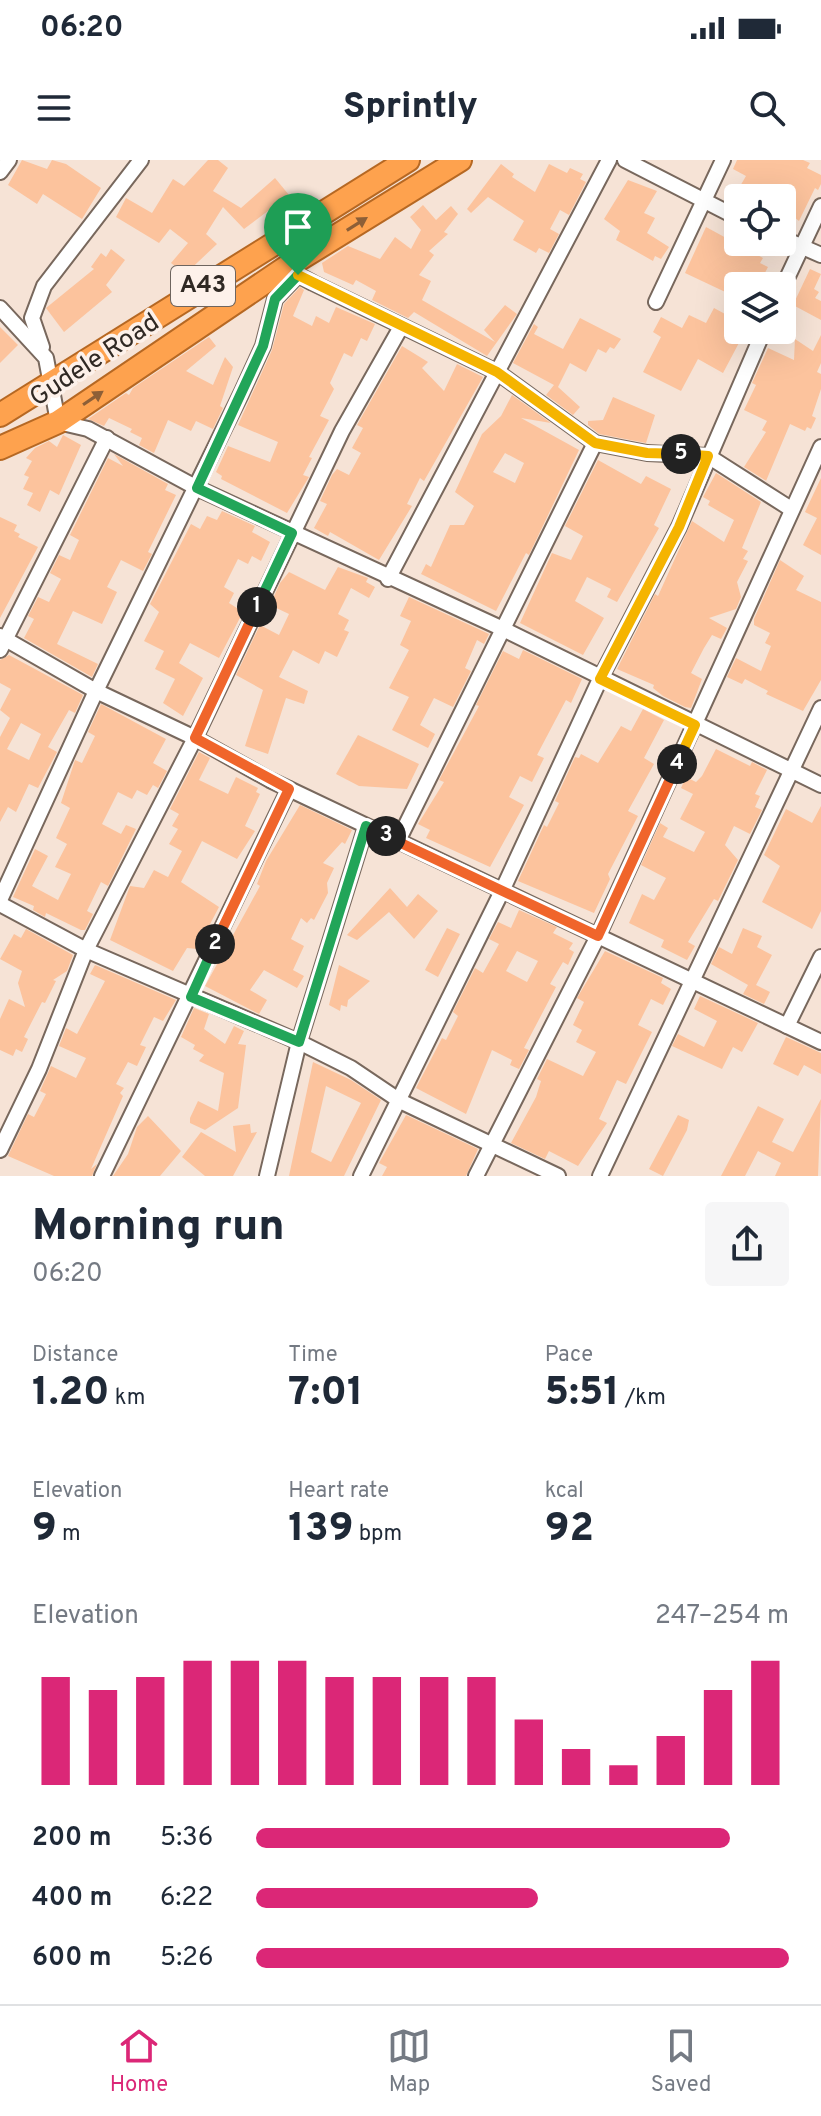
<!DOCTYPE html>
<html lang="en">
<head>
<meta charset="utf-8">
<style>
	:root { --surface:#fff; --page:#f6f6f7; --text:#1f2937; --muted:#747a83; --line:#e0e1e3; --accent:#db2777 }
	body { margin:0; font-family:Overpass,sans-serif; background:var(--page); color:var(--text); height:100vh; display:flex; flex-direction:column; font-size:30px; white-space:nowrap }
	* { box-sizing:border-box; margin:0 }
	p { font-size:26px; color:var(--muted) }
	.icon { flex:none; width:44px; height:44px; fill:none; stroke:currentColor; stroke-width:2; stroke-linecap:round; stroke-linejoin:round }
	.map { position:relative; height:1016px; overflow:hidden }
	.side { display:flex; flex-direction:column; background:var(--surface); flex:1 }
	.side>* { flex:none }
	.tools { position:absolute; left:724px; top:24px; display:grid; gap:16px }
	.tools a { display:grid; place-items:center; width:72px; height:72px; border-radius:8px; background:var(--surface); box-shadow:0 8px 32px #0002; font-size:40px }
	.pin { position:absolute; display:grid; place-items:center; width:68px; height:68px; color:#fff; margin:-82px -34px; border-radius:50% 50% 50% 0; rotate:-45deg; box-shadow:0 0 8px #0007 }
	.pin .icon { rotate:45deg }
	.km { position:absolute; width:40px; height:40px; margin:-20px; border-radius:50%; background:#222; color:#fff; font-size:22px; line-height:40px; text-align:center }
	.round { display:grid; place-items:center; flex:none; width:84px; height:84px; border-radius:8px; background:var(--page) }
	.head { display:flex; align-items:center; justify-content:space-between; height:136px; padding:0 32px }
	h1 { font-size:44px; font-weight:800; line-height:60px }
	.metrics { display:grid; grid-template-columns:repeat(3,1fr); gap:12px; height:136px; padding:8px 32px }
	.metrics div { display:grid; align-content:center }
	.metrics b { font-size:40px; font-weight:800 }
	.metrics small { font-size:22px; font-weight:400 }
	.metrics p { font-size:22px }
	.chart { height:224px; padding:16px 32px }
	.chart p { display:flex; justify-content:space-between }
	.chart svg { width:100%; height:144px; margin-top:8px; stroke:var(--accent); stroke-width:6 }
	ul { padding:0 32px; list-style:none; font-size:26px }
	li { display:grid; grid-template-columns:128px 96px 1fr; align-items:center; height:60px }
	li i { height:20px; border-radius:10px; background:var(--accent) }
	.status { display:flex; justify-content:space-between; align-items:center; height:56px; padding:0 40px; background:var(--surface); direction:ltr }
	.status svg { height:22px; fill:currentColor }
	header { display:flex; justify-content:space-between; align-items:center; height:104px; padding:0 32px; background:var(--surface); font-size:36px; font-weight:800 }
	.dock { display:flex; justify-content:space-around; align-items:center; height:112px; border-top:2px solid var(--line); background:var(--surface); font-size:22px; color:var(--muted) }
	.dock a { display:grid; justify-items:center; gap:4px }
	.dock .on { color:var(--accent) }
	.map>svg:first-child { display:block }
	.building { fill:#fcc39d; fill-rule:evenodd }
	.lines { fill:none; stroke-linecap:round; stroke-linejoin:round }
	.minor-casing { stroke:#78685d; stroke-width:18 }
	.trunk-casing { stroke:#b66823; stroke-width:26 }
	.minor { stroke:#fff; stroke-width:14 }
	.trunk { stroke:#fea24e; stroke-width:22 }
	.oneway { fill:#8d5f37 }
	.split-1-casing { stroke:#fff; stroke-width:16 }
	.split-2-casing { stroke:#fff; stroke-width:16 }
	.split-3-casing { stroke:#fff; stroke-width:16 }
	.split-4-casing { stroke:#fff; stroke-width:16 }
	.split-5-casing { stroke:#fff; stroke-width:16 }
	.split-6-casing { stroke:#fff; stroke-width:16 }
	.split-1 { stroke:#22a559; stroke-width:10 }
	.split-2 { stroke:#f0652b; stroke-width:10 }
	.split-3 { stroke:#22a559; stroke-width:10 }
	.split-4 { stroke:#f0652b; stroke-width:10 }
	.split-5 { stroke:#f5b400; stroke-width:10 }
	.split-6 { stroke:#f5b400; stroke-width:10 }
	.labels { text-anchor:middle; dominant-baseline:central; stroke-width:7; stroke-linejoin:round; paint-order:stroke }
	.shield { fill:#fdf1ea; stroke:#6e655f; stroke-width:2 }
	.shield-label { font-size:24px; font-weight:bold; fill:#302924 }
	.street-label { font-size:26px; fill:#302924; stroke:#fdf1ea }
</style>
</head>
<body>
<div class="status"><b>06:20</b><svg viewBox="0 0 49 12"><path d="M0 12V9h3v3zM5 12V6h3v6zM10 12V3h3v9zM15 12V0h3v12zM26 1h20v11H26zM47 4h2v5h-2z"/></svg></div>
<header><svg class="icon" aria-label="menu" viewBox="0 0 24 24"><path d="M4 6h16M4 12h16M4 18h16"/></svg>Sprintly<svg class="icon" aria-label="search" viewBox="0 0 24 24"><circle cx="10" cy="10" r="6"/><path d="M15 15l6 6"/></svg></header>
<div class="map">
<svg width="821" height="1016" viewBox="0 0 821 1016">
	<rect width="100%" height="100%" fill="#f6e3d6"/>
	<g class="building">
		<polygon points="22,0 47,9 52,0 66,4 101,28 82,59 43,34 37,44 8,25"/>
		<polygon points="208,0 218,0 228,8 213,31 241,48 275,18 289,35 244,69 223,47 206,74 217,84 179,120 171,110 176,107 171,103 188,83 170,69 159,83 116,57 126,38 152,53 173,19 184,26"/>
		<polygon points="737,0 803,0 810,3 807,8 821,15 821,24 818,30 815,28 799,61 786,51 793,36 773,24 766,38 739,28 746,16 733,9"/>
		<polygon points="501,4 514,14 512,17 535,32 549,4 567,13 570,8 583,14 580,19 586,22 569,55 560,50 550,69 559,74 549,93 539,88 536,93 513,80 524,61 488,37 471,53 467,49"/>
		<polygon points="628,20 657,31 644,53 655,58 647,73 669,87 661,99 655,96 653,101 616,80 620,71 604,59"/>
		<polygon points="423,45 436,60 451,46 458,54 444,72 448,74 429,91 434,95 419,115 431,121 422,140 495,182 484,170 505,145 517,154 487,196 414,152 408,158 372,140 376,131 356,120 353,125 324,112 322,103 348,86 380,99 395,77 411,89 421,70 410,57"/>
		<polygon points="706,67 763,98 760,103 768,107 758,126 738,126 738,138 685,113"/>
		<polygon points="111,89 125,100 106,125 112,132 64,172 46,148 94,109 91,107 101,93 106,97"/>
		<polygon points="810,109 821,114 814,129 819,132 815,138 821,141 821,160 793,145"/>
		<polygon points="300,127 304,130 293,156 312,166 316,156 329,163 336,147 375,164 367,181 361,178 352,197 344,193 330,223 334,229 320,256 329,260 309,297 312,298 303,315 309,317 287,353 221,319 222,316 216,312 228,286 270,302 278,282 238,265 272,190 284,144"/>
		<polygon points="714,148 738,161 732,174 741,179 723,213 698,199 681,231 643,212 661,177 653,172 661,157 682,168 689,155 706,163"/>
		<polygon points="580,158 621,179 614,189 610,187 606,193 598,189 586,212 570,203 558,227 580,247 573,255 546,235 554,225 513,203 534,164 538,167 534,174 563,189"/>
		<polygon points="0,167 18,185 0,203"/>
		<polygon points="821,175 821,203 817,212 821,214 821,229 812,256 816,258 811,269 807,267 805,271 790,264 766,321 771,324 744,307 766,272 762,270 767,261 744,250 756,225 752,223 768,188 794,200 795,179 813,191"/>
		<polygon points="209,177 216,186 186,211 213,225 225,197 233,207 220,246 223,248 213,269 196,261 191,271 168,260 154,293 139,285 142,278 130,272 132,269 109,258 104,266 88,259 126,233 129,235 133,228"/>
		<polygon points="402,186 428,202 422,208 444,231 457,204 483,217 424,321 420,318 407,344 412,346 379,400 330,372 328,376 314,368 327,344 320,341 332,315 337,309 349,315 361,293 352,288 363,268 357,265"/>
		<path d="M 512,235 L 551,263 L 521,258 L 579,290 L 529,395 L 526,393 L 496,451 L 421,414 L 426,404 L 431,407 L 450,365 L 464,365 L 474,346 L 455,332 L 482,274 L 501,256 ZM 505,293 L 524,303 L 515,323 L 493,312 Z"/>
		<polygon points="613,237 655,255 646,283 599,274 588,265 588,261 603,260"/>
		<polygon points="63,275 81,285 59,335 50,330 40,352 27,345 33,333 23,329 29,317 24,315 32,301 26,298 35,288 49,281 57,287"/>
		<polygon points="114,294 168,324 165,330 176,335 148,392 152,394 143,411 121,400 107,427 117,432 102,464 73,451 57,484 98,504 92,517 24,478 34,459 28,456 38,437 49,442 61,419 50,413 59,395 70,400 79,380 70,375 108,298 123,306"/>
		<polygon points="598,300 641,324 646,316 671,329 654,365 659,368 617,442 607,437 611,429 587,417 575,441 604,458 583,495 520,463 552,393 571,400 583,376 565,366"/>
		<polygon points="716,313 761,342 742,388 748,391 743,399 748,401 737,422 741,437 736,449 709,458 727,468 721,479 712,475 704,488 691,513 702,519 691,548 685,547 663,536 653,528 654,525 617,509 655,434 658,436 692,361 724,382 734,360 708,345 710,341 703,337"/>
		<polygon points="821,318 821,395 803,385 817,358 805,352"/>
		<polygon points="222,351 255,366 252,372 270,382 261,401 252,396 248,404 238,399 224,427 234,433 229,443 243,452 219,498 190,483 179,503 203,518 183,556 163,543 175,519 155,509 164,491 144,481 159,452 150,444 191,364 200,369 207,356 217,360"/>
		<polygon points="0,357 17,365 14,371 20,374 18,377 38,387 0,458"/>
		<polygon points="780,400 804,416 796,430 821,442 821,520 803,551 766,534 768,531 745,519 742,524 727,517 736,498 761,511 771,486 765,483 770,473 754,465 754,459"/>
		<polygon points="338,407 368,418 366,422 375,427 369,438 351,428 338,454 349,460 344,470 349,472 337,497 325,491 319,504 293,490 279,517 308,531 304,544 286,538 268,594 245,586 263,530 236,515 260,465 279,475 289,454 270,445 280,423 289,412 325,430"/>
		<polygon points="409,437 489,474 484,484 477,480 465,508 471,511 453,547 434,538 420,565 435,574 428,588 392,570 409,537 389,528 409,490 400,485 411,461 400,456"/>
		<polygon points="523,490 582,519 571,543 566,540 537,595 544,598 532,622 520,616 509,637 524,645 490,707 426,678 430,670 418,664 444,622 439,620 479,546 476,545 503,491 519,499"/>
		<path d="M 9,495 L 83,535 L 75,553 L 69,550 L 48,587 L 57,592 L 38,628 L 29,624 L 16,652 L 8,647 L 0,662 L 0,577 L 10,558 L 0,550 L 11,529 L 0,523 L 0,500 ZM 21,563 L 41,574 L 29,600 L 7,589 Z"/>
		<polygon points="101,544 166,579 153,603 167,611 158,628 153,625 147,635 137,630 132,639 118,632 102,664 121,674 126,665 136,669 108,726 101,722 87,751 93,754 85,770 81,770 46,753 45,757 33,750 34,746 13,737 35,689 48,696 32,726 58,740 71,714 55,707 67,684 56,678 70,648 61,643 75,600 82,603 95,576 88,572"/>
		<polygon points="643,549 664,560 644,598 654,604 628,651 638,656 608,714 610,719 594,753 518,721 544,665 547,667 559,643 555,641 575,597 579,598 581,594 598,603 621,566 631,571"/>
		<polygon points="358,575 419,604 407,629 359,626 336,614"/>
		<polygon points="716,589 750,606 752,602 767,610 755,634 760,636 755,647 762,650 750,674 734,666 725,685 738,700 718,741 714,739 688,782 695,786 687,800 661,787 664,780 629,763 642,734 654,740 666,718 641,705 660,663 668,668 663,677 694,692 705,672 680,659 693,634 681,628 686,617 696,622 702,616"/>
		<polygon points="199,592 210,598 199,620 228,634 236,617 258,628 256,632 260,634 245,666 255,671 237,699 202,681 181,722 219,747 197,789 187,788 173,811 110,780 130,726 144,728 154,710 168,717 182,691 169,684 178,669 172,666 179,654 170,649"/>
		<polygon points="300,645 352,670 345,684 342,682 323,703 334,708 327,723 328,733 314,760 311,758 307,763 301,758 291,779 304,786 293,810 304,816 297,828 264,810 250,830 267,840 259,854 205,826 260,726 257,724 266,701"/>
		<polygon points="821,646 821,751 812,769 762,742 780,706 764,695 786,649 812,663"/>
		<polygon points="390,728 407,747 418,734 438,751 414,779 389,752 357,780 347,775"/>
		<path d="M 519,750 L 557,767 L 553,773 L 573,783 L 569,789 L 574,792 L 568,805 L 563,802 L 550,824 L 556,827 L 524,888 L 529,890 L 519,909 L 510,905 L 512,900 L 492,890 L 466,954 L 416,928 L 442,878 L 446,880 L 458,856 L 453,852 L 475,808 L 483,813 L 499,784 L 489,779 L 498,762 L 511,768 ZM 517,791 L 538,801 L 527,822 L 506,811 Z"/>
		<polygon points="447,768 460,774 438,817 425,810"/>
		<polygon points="743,768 762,776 757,787 772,795 756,825 770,832 764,844 743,834 748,825 711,804 719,787 732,794"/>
		<polygon points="26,769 73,795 67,811 53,820 56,821 45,843 42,842 24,877 28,879 22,892 16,889 13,896 0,890 0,859 9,839 25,847 18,823 22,811 0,799 14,774 21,778"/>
		<polygon points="605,791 663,818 661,823 671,829 663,845 651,839 638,865 652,872 626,924 617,920 599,959 607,963 578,1006 549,991 545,999 511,983 536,937 541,921 537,919 547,899 583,916 596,892 576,882 582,870 573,865 584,842 577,838"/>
		<polygon points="95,805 176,840 163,861 154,857 140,885 146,887 137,906 128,902 116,924 124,928 120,933 123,936 91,1009 97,1004 92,1016 54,1016 8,996 28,954 34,957 46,934 40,931 51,906 76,918 86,898 59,886 66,868 77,874 105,821 90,814"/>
		<polygon points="339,805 370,821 348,840 347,847 341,845 340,851 329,845"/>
		<polygon points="700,836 758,863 742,892 733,887 722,909 672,886 678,874 704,887 717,861 694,849"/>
		<polygon points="194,848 209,854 204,869 225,884 234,866 244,871 238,884 246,885 238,948 205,970 190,963 190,958 198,941 218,951 224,913 199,901 204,895 193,889 195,885 181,877"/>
		<polygon points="786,877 821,893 821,914 804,905 798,916 773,904"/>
		<path d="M 313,902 L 351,920 L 381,940 L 344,1016 L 289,1016 ZM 326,926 L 361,943 L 331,1002 L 311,992 Z"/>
		<polygon points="821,939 818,1016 775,1016 781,1003 758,991 745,1016 721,1016 758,946 784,959 772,982 793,992"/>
		<polygon points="406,955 478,989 466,1016 382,1016 387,1007 379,1003"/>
		<polygon points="678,955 689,960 687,970 663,1016 649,1009"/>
		<polygon points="148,956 181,991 160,1016 113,1016 128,994 137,967"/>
		<polygon points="250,964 251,973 257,972 233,1016 205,1016 182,997 201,972 236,992 233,966"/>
	</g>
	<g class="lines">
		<g class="minor-casing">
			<g id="minor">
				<polyline points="625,0 738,58"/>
				<polyline points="0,12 9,0"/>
				<polyline points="782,78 821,95"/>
				<polyline points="295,108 298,115 313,123 497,212 595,283 647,293 708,296 791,349"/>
				<polyline points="782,129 821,46"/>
				<polyline points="656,142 723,0"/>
				<polyline points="0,148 46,198 58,262 88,269 197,328 503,469 821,625"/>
				<polyline points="42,187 32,158 44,126 141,0"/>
				<polyline points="388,419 609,0"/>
				<polyline points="0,476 96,531 195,578 270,620 821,882"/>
				<polyline points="0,490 107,278"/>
				<polyline points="398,681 595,283"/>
				<polyline points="0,740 96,531 241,234 263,186 275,139 298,115"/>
				<polyline points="0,744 86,790 299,882 351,908 400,941 558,1016"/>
				<polyline points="787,866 821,797"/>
				<polyline points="0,990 39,909 86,790 195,578 342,271 401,167"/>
				<polyline points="102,1016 289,629"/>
				<polyline points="267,1016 299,882 366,666"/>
				<polyline points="361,1016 502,731 600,519 679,367 764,170"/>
				<polyline points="476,1016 598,776 821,287"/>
				<polyline points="600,1016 821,548"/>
			</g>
		</g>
		<g class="trunk-casing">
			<g id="trunk">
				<polyline points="0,255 408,0"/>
				<polyline points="0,288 58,262 293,103 460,0"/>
			</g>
		</g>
		<use href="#minor" class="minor"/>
		<use href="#trunk" class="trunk"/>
	</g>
	<defs><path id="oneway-solid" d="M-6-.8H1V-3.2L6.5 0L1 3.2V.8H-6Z" transform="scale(2)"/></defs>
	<g class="oneway">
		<use href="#oneway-solid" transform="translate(357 64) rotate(-32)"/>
		<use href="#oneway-solid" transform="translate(93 238) rotate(-34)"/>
	</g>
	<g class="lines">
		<g class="split-1-casing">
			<polyline id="split-1" points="257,447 292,373 197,328 263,186 275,139 298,115"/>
		</g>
		<g class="split-2-casing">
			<polyline id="split-2" points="215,784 289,629 195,578 257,447"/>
		</g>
		<g class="split-3-casing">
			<polyline id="split-3" points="215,784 191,837 299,882 366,666 386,676"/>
		</g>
		<g class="split-4-casing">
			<polyline id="split-4" points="386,676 598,776 677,604"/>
		</g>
		<g class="split-5-casing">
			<polyline id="split-5" points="677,604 695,565 600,519 679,367 708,296 681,294"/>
		</g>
		<g class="split-6-casing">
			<polyline id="split-6" points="298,115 497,212 595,283 647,293 681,294"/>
		</g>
		<use href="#split-1" class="split-1"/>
		<use href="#split-2" class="split-2"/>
		<use href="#split-3" class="split-3"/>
		<use href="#split-4" class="split-4"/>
		<use href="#split-5" class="split-5"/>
		<use href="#split-6" class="split-6"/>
	</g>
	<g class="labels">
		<rect class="shield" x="171" y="106" width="64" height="40" rx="6"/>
		<g class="shield-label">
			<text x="203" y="126">A43</text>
		</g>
		<g class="street-label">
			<text transform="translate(95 201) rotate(-33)">Gudele Road</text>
		</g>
	</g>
</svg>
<div class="tools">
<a><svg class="icon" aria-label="locate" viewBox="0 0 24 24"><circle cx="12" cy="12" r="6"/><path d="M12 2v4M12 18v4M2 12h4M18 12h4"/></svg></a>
<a><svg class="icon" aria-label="layers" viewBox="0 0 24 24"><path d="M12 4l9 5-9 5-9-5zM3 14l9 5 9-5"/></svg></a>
</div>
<div class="pin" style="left:298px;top:115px;background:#1e9e55"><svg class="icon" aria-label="arrive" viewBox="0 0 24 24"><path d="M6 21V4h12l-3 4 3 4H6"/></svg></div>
<b class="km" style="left:257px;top:447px">1</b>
<b class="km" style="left:215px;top:784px">2</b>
<b class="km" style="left:386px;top:676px">3</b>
<b class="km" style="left:677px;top:604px">4</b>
<b class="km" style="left:681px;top:294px">5</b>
</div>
<section class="side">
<div class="head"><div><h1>Morning run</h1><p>06:20</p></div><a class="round"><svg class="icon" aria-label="share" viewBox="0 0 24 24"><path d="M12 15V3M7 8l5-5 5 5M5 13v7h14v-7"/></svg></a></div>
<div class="metrics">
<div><p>Distance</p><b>1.20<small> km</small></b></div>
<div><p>Time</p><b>7:01</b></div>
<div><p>Pace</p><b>5:51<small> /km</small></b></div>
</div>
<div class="metrics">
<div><p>Elevation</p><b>9<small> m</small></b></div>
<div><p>Heart rate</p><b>139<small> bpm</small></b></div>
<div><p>kcal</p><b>92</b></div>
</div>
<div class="chart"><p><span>Elevation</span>247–254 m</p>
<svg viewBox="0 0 160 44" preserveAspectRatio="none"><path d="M5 44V11M15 44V15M25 44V11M35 44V6M45 44V6M55 44V6M65 44V11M75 44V11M85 44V11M95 44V11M105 44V24M115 44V33M125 44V38M135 44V29M145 44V15M155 44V6"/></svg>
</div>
<ul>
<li><b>200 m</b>5:36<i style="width:89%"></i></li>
<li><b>400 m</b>6:22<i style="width:53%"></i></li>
<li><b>600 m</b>5:26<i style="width:100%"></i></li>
</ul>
</section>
<nav class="dock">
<a class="on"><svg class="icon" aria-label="home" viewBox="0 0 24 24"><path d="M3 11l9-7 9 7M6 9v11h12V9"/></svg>Home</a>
<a><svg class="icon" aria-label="map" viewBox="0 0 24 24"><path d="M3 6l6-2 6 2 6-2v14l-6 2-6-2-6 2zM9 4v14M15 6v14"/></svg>Map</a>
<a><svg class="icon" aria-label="saved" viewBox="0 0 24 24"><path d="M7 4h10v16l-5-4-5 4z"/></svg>Saved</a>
</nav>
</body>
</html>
